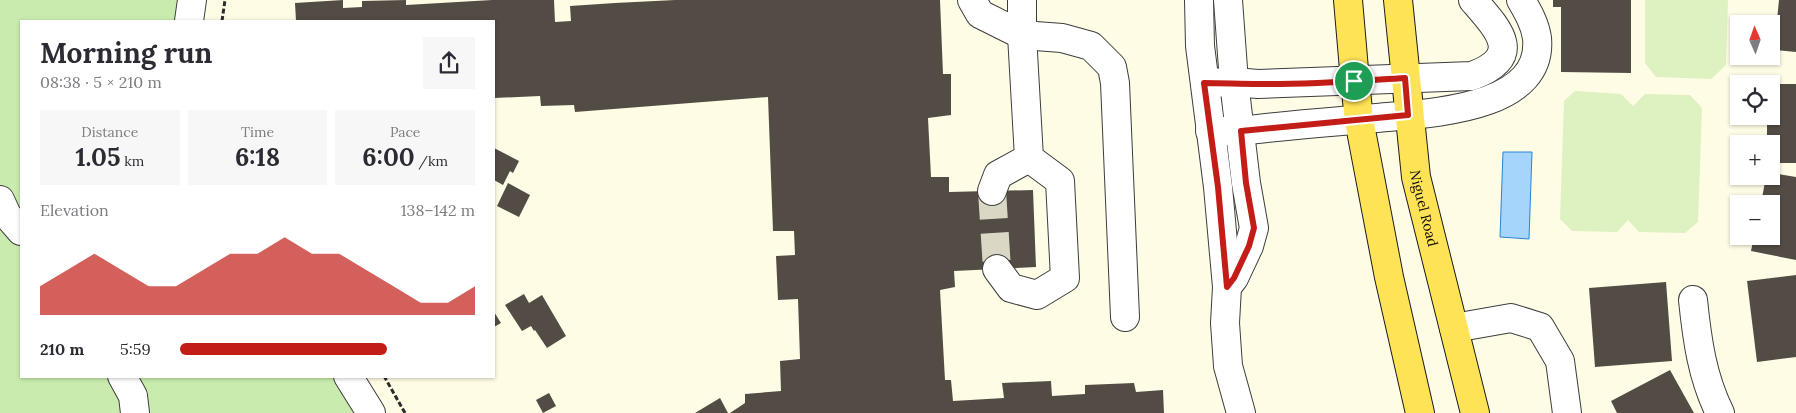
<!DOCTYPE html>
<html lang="en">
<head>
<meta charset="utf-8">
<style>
	:root { --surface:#fff; --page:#f7f7f7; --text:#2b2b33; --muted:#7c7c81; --accent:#c31d18 }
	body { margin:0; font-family:Lora,serif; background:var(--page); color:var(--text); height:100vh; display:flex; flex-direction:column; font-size:19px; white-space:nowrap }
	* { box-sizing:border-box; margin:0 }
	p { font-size:16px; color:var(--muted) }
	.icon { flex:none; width:28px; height:28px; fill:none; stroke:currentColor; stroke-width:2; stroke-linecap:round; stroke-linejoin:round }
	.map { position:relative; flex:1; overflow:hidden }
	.sheet { position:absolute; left:20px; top:20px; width:475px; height:358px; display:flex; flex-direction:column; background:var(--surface); border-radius:0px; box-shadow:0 1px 4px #0004 }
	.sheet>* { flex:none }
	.needle { width:32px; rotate:358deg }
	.tools { position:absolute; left:1730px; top:15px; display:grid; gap:10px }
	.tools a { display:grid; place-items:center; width:50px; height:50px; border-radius:0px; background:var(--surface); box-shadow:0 1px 4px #0004; font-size:25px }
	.pin { position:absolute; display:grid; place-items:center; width:42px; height:42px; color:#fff; margin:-21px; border:2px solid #fff; border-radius:50%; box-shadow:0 1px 5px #0007 }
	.round { display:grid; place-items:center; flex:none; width:52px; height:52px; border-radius:0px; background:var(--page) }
	.overview { display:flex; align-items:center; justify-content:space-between; height:85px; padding:0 20px }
	h1 { font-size:28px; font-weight:700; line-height:38px }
	.metrics { display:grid; grid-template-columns:repeat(3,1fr); gap:8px; height:85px; padding:5px 20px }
	.metrics div { display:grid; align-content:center; border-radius:0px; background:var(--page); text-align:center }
	.metrics b { font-size:25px; font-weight:700 }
	.metrics small { font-size:14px; font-weight:400 }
	.metrics p { font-size:14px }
	.chart { height:140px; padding:10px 20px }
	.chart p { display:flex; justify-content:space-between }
	.chart svg { width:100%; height:90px; margin-top:5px; fill:var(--accent); opacity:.7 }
	ul { padding:0 20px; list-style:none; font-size:16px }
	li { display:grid; grid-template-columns:80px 60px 1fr; align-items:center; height:38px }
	li i { height:12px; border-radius:6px; background:var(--accent) }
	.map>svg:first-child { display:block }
	.green { fill:#c9ecae }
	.pitch { fill:#ddf2c0 }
	.water { fill:#a6d5fb; stroke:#2784d8 }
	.building { fill:#534c45 }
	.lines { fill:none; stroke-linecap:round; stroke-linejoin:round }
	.minor-tunnel { stroke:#dad8c5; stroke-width:28; stroke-dasharray:28 14; stroke-linecap:butt }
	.minor-casing { stroke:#3d3d3d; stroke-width:30 }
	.major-casing { stroke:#1b1b1b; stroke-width:30 }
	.path { stroke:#2c2c2c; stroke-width:3; stroke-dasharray:5 2.5; stroke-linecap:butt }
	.minor { stroke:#fff; stroke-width:28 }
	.major { stroke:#ffe356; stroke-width:28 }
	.route-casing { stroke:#fff; stroke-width:10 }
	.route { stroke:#c31d18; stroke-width:6 }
	.labels { text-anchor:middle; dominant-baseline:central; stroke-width:5; stroke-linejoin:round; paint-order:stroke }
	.street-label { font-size:14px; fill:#0a0a0a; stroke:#fff }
</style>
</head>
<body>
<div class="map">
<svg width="1796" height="413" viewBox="0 0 1796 413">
	<rect width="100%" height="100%" fill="#fffce6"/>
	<polygon class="green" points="0,0 178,0 176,21 21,21 21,376 363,376 382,413 0,413"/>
	<g class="pitch">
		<polygon points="1645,0 1728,0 1726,65 1711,79 1656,77 1645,63"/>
		<polygon points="1575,91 1621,94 1633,106 1645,94 1690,95 1702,108 1698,222 1685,233 1639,232 1628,220 1617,232 1572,231 1560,219 1564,101"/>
	</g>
	<polygon class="water" points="1503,152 1532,152 1529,239 1500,237"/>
	<g class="building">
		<polygon points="343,0 343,8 362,7 362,1 406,0 406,5 492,0 554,0 555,22 571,21 570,6 615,3 675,0 940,0 943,74 951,74 951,115 928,118 931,177 949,177 949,192 1033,190 1036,267 954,271 955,287 940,290 945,380 951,380 953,401 1004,398 1002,383 1051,381 1052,396 1085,394 1085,385 1134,383 1136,392 1163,390 1164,413 730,413 745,403 745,394 781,391 780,361 800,359 798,299 778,300 776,256 795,255 794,231 773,231 768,97 575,112 574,105 541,106 540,96 494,98 494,21 296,21 295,3"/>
		<polygon points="1553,0 1631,0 1631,73 1561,72 1561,7 1553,7"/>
		<polygon points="1779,0 1796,0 1796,52 1774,50"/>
		<polygon points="1771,84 1796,84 1796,163 1771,163 1771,144 1767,144 1767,116 1771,116"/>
		<polygon points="494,148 519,161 513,173 510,171 503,185 494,180"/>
		<polygon points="1771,173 1796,177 1796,260 1751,251 1754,236 1771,236 1771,204 1761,204 1766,176 1771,176"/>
		<polygon points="508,183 530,195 519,217 497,206"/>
		<polygon points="1796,275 1796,357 1757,362 1747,281"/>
		<polygon points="1666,282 1672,361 1595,367 1589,288"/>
		<polygon points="524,294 529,303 542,295 566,336 547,348 535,330 534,331 531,326 522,331 505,305"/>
		<polygon points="494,312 501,323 494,327"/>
		<polygon points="1670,370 1694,413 1617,413 1611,401"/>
		<polygon points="549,393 556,406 543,413 536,400"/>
		<polygon points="720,398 728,413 695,413"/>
	</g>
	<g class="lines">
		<polyline class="minor-tunnel" points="992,191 997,269"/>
		<g class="minor-casing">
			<g id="minor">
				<polyline points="972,0 980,14 1022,35 1062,38 1091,46 1112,67 1115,83 1125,317"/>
				<polyline points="1199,0 1200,46 1218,187 1227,287 1225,323 1228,366 1241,413"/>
				<polyline points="189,21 192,0"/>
				<path d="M 1205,83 L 1234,82 L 1258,84 L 1472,76 C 1525,56 1499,30 1473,0"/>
				<path d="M 1210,131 L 1241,131 C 1286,125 1332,122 1377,118 C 1425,113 1544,111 1537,38 C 1535,24 1528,12 1521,0"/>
				<polyline points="992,191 998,175 1029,158"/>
				<polyline points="0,200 7,215 21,231"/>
				<polyline points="997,269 1011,288 1037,295 1065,278 1060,181 1029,158 1022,35 1022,0"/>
				<polyline points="1227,287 1234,278 1249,246 1254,228 1246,183 1234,82 1228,0"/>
				<path d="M 1693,300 C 1697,339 1702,377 1720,413"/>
				<polyline points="1454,328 1511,318 1540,327 1560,361 1567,413"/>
				<polyline points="122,376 133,396 135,413"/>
				<polyline points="348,376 371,413"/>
			</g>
		</g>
		<g class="major-casing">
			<g id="major">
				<polyline points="1348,0 1355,81 1359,120 1389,277 1420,413"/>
				<path id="s1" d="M 1398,0 L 1416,177 L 1475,413"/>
			</g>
		</g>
		<g class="path">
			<polyline points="222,21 225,0"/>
			<polyline points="384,376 405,413"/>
		</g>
		<use href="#minor" class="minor"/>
		<use href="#major" class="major"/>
	</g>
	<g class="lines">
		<g class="route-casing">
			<path id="route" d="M 1405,78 L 1408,115 L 1241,131 L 1246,183 L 1254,228 L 1249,246 L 1234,278 L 1227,287 L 1218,187 L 1204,83 C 1223,83 1240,84 1258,84 C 1307,85 1356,81 1405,78 Z"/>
		</g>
		<use href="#route" class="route"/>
	</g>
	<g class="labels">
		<g class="street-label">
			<text stroke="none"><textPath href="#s1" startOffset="210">Niguel Road</textPath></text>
		</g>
	</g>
</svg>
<div class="tools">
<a><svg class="needle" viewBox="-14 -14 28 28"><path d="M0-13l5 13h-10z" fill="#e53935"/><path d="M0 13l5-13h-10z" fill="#7c7c81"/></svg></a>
<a><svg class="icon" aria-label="locate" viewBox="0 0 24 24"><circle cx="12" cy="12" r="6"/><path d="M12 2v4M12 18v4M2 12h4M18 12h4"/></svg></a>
<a>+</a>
<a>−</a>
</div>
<div class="pin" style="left:1354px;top:81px;background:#1e9e55"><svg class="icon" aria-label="arrive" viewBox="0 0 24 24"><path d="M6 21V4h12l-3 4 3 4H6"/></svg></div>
<section class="sheet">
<div class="overview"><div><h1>Morning run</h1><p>08:38 · 5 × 210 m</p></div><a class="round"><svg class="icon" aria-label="share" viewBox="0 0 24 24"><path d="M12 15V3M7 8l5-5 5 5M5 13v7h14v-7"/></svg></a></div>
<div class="metrics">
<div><p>Distance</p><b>1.05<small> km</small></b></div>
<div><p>Time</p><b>6:18</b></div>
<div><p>Pace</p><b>6:00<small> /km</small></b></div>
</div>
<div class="chart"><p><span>Elevation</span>138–142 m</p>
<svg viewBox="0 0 160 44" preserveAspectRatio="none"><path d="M0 44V30L10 22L20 14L30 22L40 30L50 30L60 22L70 14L80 14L90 6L100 14L110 14L120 22L130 30L140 38L150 38L160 30V44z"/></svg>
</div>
<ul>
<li><b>210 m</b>5:59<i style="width:70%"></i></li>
</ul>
</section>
</div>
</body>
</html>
